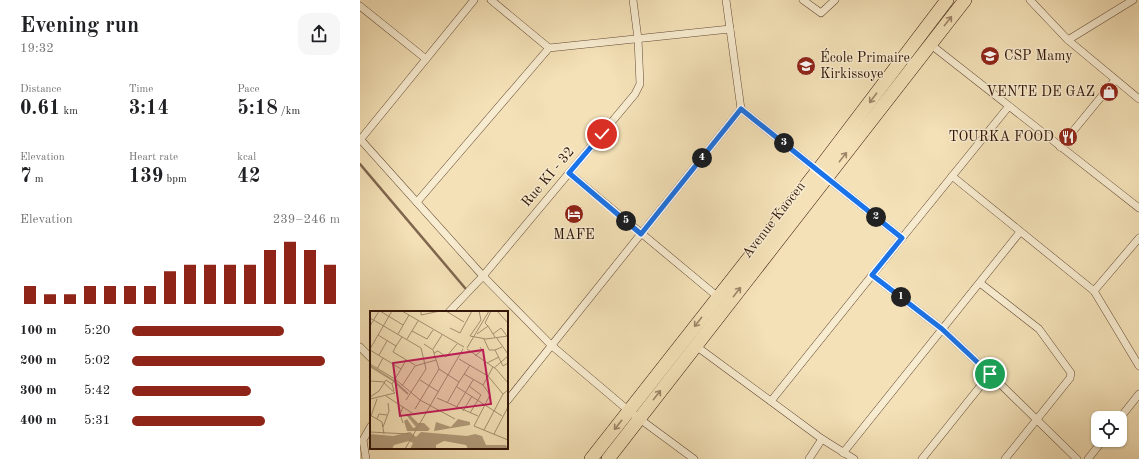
<!DOCTYPE html>
<html lang="en">
<head>
<meta charset="utf-8">
<style>
	:root { --surface:#fff; --page:#f6f6f6; --text:#202124; --muted:#757577; --accent:#8f2418 }
	body { margin:0; font-family:"Old Standard TT",serif; background:var(--page); color:var(--text); height:100vh; display:flex; flex-direction:column; font-size:15px; white-space:nowrap }
	* { box-sizing:border-box; margin:0 }
	p { font-size:13px; color:var(--muted) }
	.icon { flex:none; width:22px; height:22px; fill:none; stroke:currentColor; stroke-width:2; stroke-linecap:round; stroke-linejoin:round }
	.map { position:relative; flex:1; overflow:hidden }
	.side { display:flex; flex-direction:column; background:var(--surface); width:360px }
	.side>* { flex:none }
	.tools { position:absolute; left:731px; top:411px; display:grid; gap:8px }
	.tools a { display:grid; place-items:center; width:36px; height:36px; border-radius:8px; background:var(--surface); box-shadow:0 1px 3px #0004; font-size:20px }
	.pin { position:absolute; display:grid; place-items:center; width:34px; height:34px; color:#fff; margin:-17px; border:2px solid #fff; border-radius:50%; box-shadow:0 1px 4px #0007 }
	.km { position:absolute; width:20px; height:20px; margin:-10px; border-radius:50%; background:#222; color:#fff; font-size:11px; line-height:20px; text-align:center }
	.round { display:grid; place-items:center; flex:none; width:42px; height:42px; border-radius:12px; background:var(--page) }
	.overview { display:flex; align-items:center; justify-content:space-between; height:68px; padding:0 20px }
	h1 { font-size:22px; font-weight:700; line-height:30px }
	.metrics { display:grid; grid-template-columns:repeat(3,1fr); gap:6px; height:68px; padding:4px 20px }
	.metrics div { display:grid; align-content:center }
	.metrics b { font-size:20px; font-weight:700 }
	.metrics small { font-size:11px; font-weight:400 }
	.metrics p { font-size:11px }
	.chart { height:112px; padding:8px 20px }
	.chart p { display:flex; justify-content:space-between }
	.chart svg { width:100%; height:72px; margin-top:4px; stroke:var(--accent); stroke-width:6 }
	ul { padding:0 20px; list-style:none; font-size:13px }
	li { display:grid; grid-template-columns:64px 48px 1fr; align-items:center; height:30px }
	li i { height:10px; border-radius:5px; background:var(--accent) }
	main { display:flex; flex:1; min-height:0 }
	.map>svg:first-child { display:block }
	.lines { fill:none; stroke-linecap:round; stroke-linejoin:round }
	.stream { stroke:#7f664e; stroke-width:2.5 }
	.street-casing { stroke:#624834; stroke-width:8 }
	.highway-casing { stroke:#321508; stroke-width:14 }
	.street { stroke:#f8ecd0; stroke-width:7 }
	.highway { stroke:#f4e1b7; stroke-width:13 }
	.oneway { stroke:#9d8568 }
	.route-casing { stroke:#fff; stroke-width:8 }
	.route { stroke:#1a73e8; stroke-width:5 }
	.labels { text-anchor:middle; dominant-baseline:central; stroke-width:3; stroke-linejoin:round; paint-order:stroke }
	.poi-label { font-size:14px; fill:#321508; stroke:#f8ecd0; text-anchor:start }
	.street-label { font-size:14px; fill:#321508; stroke:#f8ecd0 }
	.inset-river { fill:none; stroke:#b29c7c; stroke-width:2 }
	.inset-road { fill:none; stroke:#a68f71; stroke-width:1 }
	.view { fill:#c2185b; fill-opacity:0.15; stroke:#c2185b; stroke-width:2 }
	.inset-edge { fill:none; stroke:#321508; stroke-width:2 }
</style>
</head>
<body>
<main>
<section class="side">
<div class="overview"><div><h1>Evening run</h1><p>19:32</p></div><a class="round"><svg class="icon" aria-label="share" viewBox="0 0 24 24"><path d="M12 15V3M7 8l5-5 5 5M5 13v7h14v-7"/></svg></a></div>
<div class="metrics">
<div><p>Distance</p><b>0.61<small> km</small></b></div>
<div><p>Time</p><b>3:14</b></div>
<div><p>Pace</p><b>5:18<small> /km</small></b></div>
</div>
<div class="metrics">
<div><p>Elevation</p><b>7<small> m</small></b></div>
<div><p>Heart rate</p><b>139<small> bpm</small></b></div>
<div><p>kcal</p><b>42</b></div>
</div>
<div class="chart"><p><span>Elevation</span>239–246 m</p>
<svg viewBox="0 0 160 44" preserveAspectRatio="none"><path d="M5 44V33M15 44V38M25 44V38M35 44V33M45 44V33M55 44V33M65 44V33M75 44V24M85 44V20M95 44V20M105 44V20M115 44V20M125 44V11M135 44V6M145 44V11M155 44V20"/></svg>
</div>
<ul>
<li><b>100 m</b>5:20<i style="width:73%"></i></li>
<li><b>200 m</b>5:02<i style="width:93%"></i></li>
<li><b>300 m</b>5:42<i style="width:57%"></i></li>
<li><b>400 m</b>5:31<i style="width:64%"></i></li>
</ul>
</section>
<div class="map">
<svg width="779" height="459" viewBox="0 0 779 459">
	<rect width="100%" height="100%" fill="#f4e1b7"/>
	<filter id="stains"><feTurbulence type="fractalNoise" baseFrequency=".005" numOctaves="4"/><feColorMatrix values="0 0 0 0 .2 0 0 0 0 .09 0 0 0 0 .02 0 0 0 .5 -.17"/></filter>
	<radialGradient id="worn" r=".72"><stop offset=".6" stop-color="#630" stop-opacity="0"/><stop offset="1" stop-color="#630" stop-opacity=".3"/></radialGradient>
	<g class="lines">
		<polyline class="stream" points="0,164 105,288"/>
		<g class="street-casing">
			<g id="street">
				<polyline points="131,0 189,48"/>
				<polyline points="366,0 381,109 542,238 649,106"/>
				<polyline points="443,0 461,13 475,0"/>
				<polyline points="670,0 708,40 779,99"/>
				<polyline points="0,6 66,59 114,0"/>
				<polyline points="708,40 773,0"/>
				<polyline points="570,44 779,208"/>
				<polyline points="0,139 123,276 191,345 269,411 334,459"/>
				<polyline points="0,140 66,59"/>
				<polyline points="700,147 755,80"/>
				<polyline points="209,173 358,297"/>
				<polyline points="592,176 734,291 779,366"/>
				<polyline points="57,202 189,48 370,29"/>
				<polyline points="512,275 582,329 630,374 717,459"/>
				<polyline points="620,283 679,329 711,373 710,378 645,459"/>
				<polyline points="734,291 779,238"/>
				<polyline points="89,312 123,276 275,94 280,84 278,39 273,0"/>
				<polyline points="336,346 462,439 494,459"/>
				<polyline points="0,347 11,358"/>
				<polyline points="147,401 381,109"/>
				<polyline points="411,401 542,238"/>
				<polyline points="760,418 779,394"/>
				<polyline points="483,453 660,232"/>
				<polyline points="6,459 3,440 11,426"/>
				<polyline points="449,459 462,439"/>
				<polyline points="562,459 630,374"/>
				<polyline points="728,459 743,440"/>
			</g>
		</g>
		<g class="highway-casing">
			<g id="highway">
				<polyline points="231,459 458,170 587,0"/>
				<polyline points="248,459 605,0"/>
			</g>
		</g>
		<use href="#street" class="street"/>
		<use href="#highway" class="highway"/>
	</g>
	<defs><path id="oneway-shaft" d="M-6 0H5M1.5-3L5.5 0L1.5 3" fill="none" stroke-width="1.6" stroke-linecap="round" stroke-linejoin="round"/></defs>
	<g class="oneway">
		<use href="#oneway-shaft" transform="translate(588 21) rotate(-52)"/>
		<use href="#oneway-shaft" transform="translate(513 98) rotate(127)"/>
		<use href="#oneway-shaft" transform="translate(483 157) rotate(-52)"/>
		<use href="#oneway-shaft" transform="translate(377 292) rotate(-52)"/>
		<use href="#oneway-shaft" transform="translate(338 322) rotate(128)"/>
		<use href="#oneway-shaft" transform="translate(297 395) rotate(-52)"/>
		<use href="#oneway-shaft" transform="translate(258 425) rotate(129)"/>
	</g>
	<g class="lines">
		<g class="route-casing">
			<polyline id="route" points="242,134 209,173 281,234 381,109 542,238 512,275 582,329 630,374"/>
		</g>
		<use href="#route" class="route"/>
	</g>
	<defs>
		<g id="school-disc" transform="scale(1)"><circle r="9.5" fill="#8f2418" stroke="#f8ecd0"/><path d="M0-5L7-2L0 1L-7-2ZM-4 1L0 2.5L4 1V4Q0 6-4 4Z" fill="#fff"/></g>
		<g id="shop-disc" transform="scale(1)"><circle r="9.5" fill="#8f2418" stroke="#f8ecd0"/><path d="M-5-2.5h2.3a2.7 3.5 0 0 1 5.4 0H5L5.5 6h-11ZM-1.5-2.5h3a1.5 2.3 0 0 0-3 0Z" fill="#fff"/></g>
		<g id="restaurant-disc" transform="scale(1)"><circle r="9.5" fill="#8f2418" stroke="#f8ecd0"/><path d="M-5-6h1v4h1v-4h1v4h1v-4h1v5L-1.5 .5V6h-2V.5L-5-1ZM5-6V6H3V1.5H1.5Q1.5-4 5-6Z" fill="#fff"/></g>
		<g id="hotel-disc" transform="scale(1)"><circle r="9.5" fill="#8f2418" stroke="#f8ecd0"/><path d="M-6-4.5h1.5V1H6V5H4.5V3h-9V5H-6ZM-4 0a1.8 1.8 0 1 1 3.6 0ZM.5 0V-2.5h3Q6-2.5 6 0Z" fill="#fff"/></g>
	</defs>
	<g fill-rule="evenodd">
		<use href="#school-disc" x="630" y="56"/>
		<use href="#school-disc" x="446" y="66"/>
		<use href="#shop-disc" x="749" y="92"/>
		<use href="#restaurant-disc" x="708" y="137"/>
		<use href="#hotel-disc" x="214" y="214"/>
	</g>
	<g class="labels">
		<g class="poi-label">
			<text x="644" y="56">CSP Mamy</text>
			<text x="460" y="58">École Primaire<tspan x="460" dy="16">Kirkissoye</tspan></text>
			<text x="735" y="92" text-anchor="end">VENTE DE GAZ</text>
			<text x="694" y="137" text-anchor="end">TOURKA FOOD</text>
			<text x="214" y="235" text-anchor="middle">MAFE</text>
		</g>
		<g class="street-label">
			<text transform="translate(188 177) rotate(-50)">Rue KI - 32</text>
			<text transform="translate(414 220) rotate(-52)">Avenue Kaocen</text>
		</g>
	</g>
	<g transform="translate(10 311)">
		<rect width="138" height="138" fill="#f4e1b7"/>
		<path d="M 40,104 L 48,112 L 54,112 L 60,118 L 58,120 L 37,120 L 34,110 L 37,108 L 43,117 L 46,116 L 37,105 ZM 88,108 L 100,111 L 100,114 L 64,120 L 66,111 L 81,116 ZM 40,121 L 46,126 L 51,121 L 97,125 L 105,123 L 112,125 L 116,134 L 136,134 L 138,138 L 98,138 L 96,134 L 74,130 L 66,134 L 66,138 L 40,138 L 43,132 L 39,130 L 24,134 L 22,138 L 0,138 L 0,123 L 23,125 Z" fill="#b29c7c"/>
		<path class="inset-river" d="M 0,55 L 24,70 L 38,83"/>
		<path class="inset-road" d="M 10,0 L 33,14M 32,0 L 94,36M 51,0 L 51,4 L 70,0M 76,0 L 94,11M 109,0 L 111,9 L 100,25 L 116,28 L 138,25M 127,0 L 138,12M 0,7 L 51,37 L 56,58 L 36,89M 0,15 L 9,0M 118,15 L 115,12 L 121,0M 80,17 L 90,22 L 102,0M 42,20 L 57,28 L 63,19M 28,23 L 39,4M 107,23 L 118,15 L 125,26M 123,23 L 131,17 L 137,25M 8,24 L 26,35 L 32,26M 126,26 L 138,43M 37,28 L 48,10M 114,28 L 119,39 L 125,39M 54,33 L 63,39 L 69,58 L 89,71 L 100,54M 26,35 L 23,41 L 45,54M 132,36 L 125,39 L 133,55 L 138,52M 97,37 L 119,0M 0,38 L 22,0M 63,38 L 72,24M 97,38 L 126,58 L 138,72M 0,39 L 31,58 L 36,49M 64,42 L 68,40 L 76,46 L 87,33M 9,44 L 17,30M 105,45 L 112,39 L 110,36M 89,48 L 118,65 L 133,83M 117,52 L 129,46M 0,53 L 25,68 L 50,89 L 85,108M 124,57 L 138,45M 7,58 L 13,47M 94,63 L 113,74 L 120,84 L 104,115 L 138,129M 50,69 L 69,81M 0,70 L 15,71M 113,74 L 123,56M 32,75 L 45,55 L 66,49M 99,75 L 111,84 L 100,102M 87,76 L 132,105M 24,80 L 22,73 L 31,58M 16,85 L 42,102M 0,86 L 9,80 L 16,69 L 22,73M 67,87 L 108,105M 0,88 L 25,82 L 14,72M 77,92 L 89,71M 33,96 L 30,103 L 33,112M 86,97 L 103,69M 45,98 L 69,58M 93,100 L 102,85M 0,104 L 12,111 L 14,123M 1,105 L 7,88M 7,108 L 9,103 L 17,104M 13,116 L 19,100 L 18,92M 114,119 L 133,83 L 138,79M 0,121 L 38,123M 124,123 L 138,96M 35,138 L 93,38"/>
		<path class="view" d="M 113,39 L 121,93 L 30,105 L 23,52 Z"/>
		<rect width="138" height="138" class="inset-edge"/>
	</g>
	<rect width="100%" height="100%" filter="url(#stains)"/>
	<rect width="100%" height="100%" fill="url(#worn)"/>
</svg>
<div class="tools">
<a><svg class="icon" aria-label="locate" viewBox="0 0 24 24"><circle cx="12" cy="12" r="6"/><path d="M12 2v4M12 18v4M2 12h4M18 12h4"/></svg></a>
</div>
<div class="pin" style="left:630px;top:374px;background:#1e9e55"><svg class="icon" aria-label="arrive" viewBox="0 0 24 24"><path d="M6 21V4h12l-3 4 3 4H6"/></svg></div>
<div class="pin" style="left:242px;top:134px;background:#d93025"><svg class="icon" aria-label="check" viewBox="0 0 24 24"><path d="M5 12l5 5 9-10"/></svg></div>
<b class="km" style="left:541px;top:297px">1</b>
<b class="km" style="left:516px;top:217px">2</b>
<b class="km" style="left:424px;top:143px">3</b>
<b class="km" style="left:342px;top:158px">4</b>
<b class="km" style="left:266px;top:221px">5</b>
</div>
</main>
</body>
</html>
